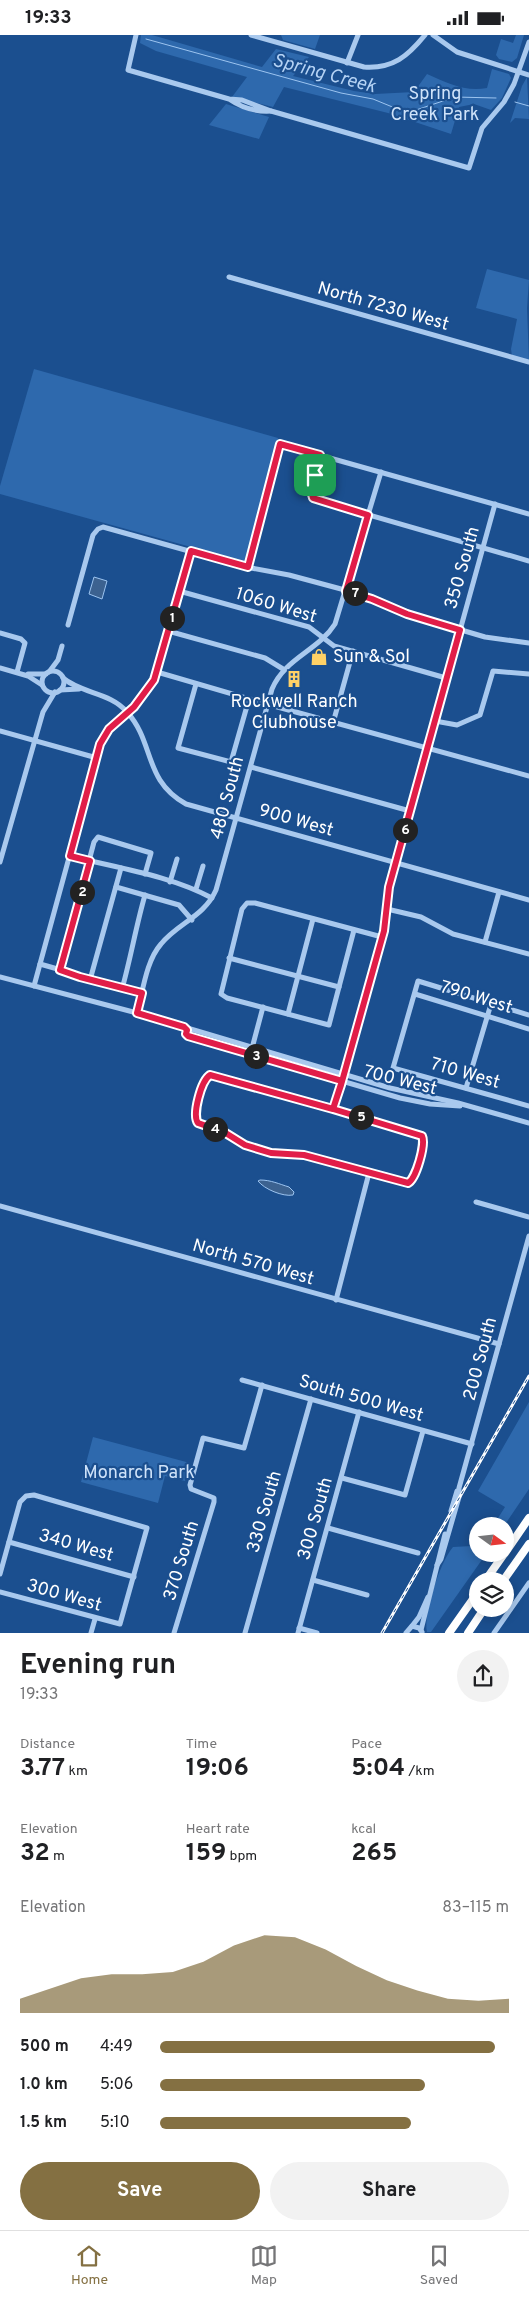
<!DOCTYPE html>
<html lang="en">
<head>
<meta charset="utf-8">
<style>
	:root { --surface:#fff; --page:#f2f2f2; --text:#202124; --muted:#757577; --line:#e0e0e0; --accent:#847042 }
	body { margin:0; font-family:Overpass,sans-serif; background:var(--page); color:var(--text); height:100vh; display:flex; flex-direction:column; font-size:19px; white-space:nowrap }
	* { box-sizing:border-box; margin:0 }
	p { font-size:16px; color:var(--muted) }
	.icon { flex:none; width:28px; height:28px; fill:none; stroke:currentColor; stroke-width:2; stroke-linecap:round; stroke-linejoin:round }
	.map { position:relative; height:1598px; overflow:hidden }
	.details { display:flex; flex-direction:column; background:var(--surface); flex:1 }
	.details>* { flex:none }
	.needle { width:32px; rotate:105deg }
	.tools { position:absolute; left:469px; top:1482px; display:grid; gap:10px }
	.tools a { display:grid; place-items:center; width:45px; height:45px; border-radius:50%; background:var(--surface); box-shadow:0 2px 12px #0003; font-size:25px }
	.pin { position:absolute; display:grid; place-items:center; width:42px; height:42px; color:#fff; margin:-21px; border-radius:10px; box-shadow:0 2px 8px #0006 }
	.km { position:absolute; width:25px; height:25px; margin:-12px; border-radius:50%; background:#222; color:#fff; font-size:14px; line-height:25px; text-align:center }
	.round { display:grid; place-items:center; flex:none; width:52px; height:52px; border-radius:26px; background:var(--page) }
	.overview { display:flex; align-items:center; justify-content:space-between; height:85px; padding:0 20px }
	h1 { font-size:28px; font-weight:700; line-height:38px }
	.stats { display:grid; grid-template-columns:repeat(3,1fr); gap:8px; height:85px; padding:5px 20px }
	.stats div { display:grid; align-content:center }
	.stats b { font-size:25px; font-weight:700 }
	.stats small { font-size:14px; font-weight:400 }
	.stats p { font-size:14px }
	.chart { height:140px; padding:10px 20px }
	.chart p { display:flex; justify-content:space-between }
	.chart svg { width:100%; height:90px; margin-top:5px; fill:var(--accent); opacity:.7 }
	.cta { display:flex; gap:10px; margin-top:auto; padding:10px 20px }
	.cta a { flex:1; height:58px; border-radius:30px; background:var(--accent); color:#fff; font-size:20px; font-weight:700; line-height:58px; text-align:center }
	.cta a+a { background:var(--page); color:var(--text) }
	ul { padding:0 20px; list-style:none; font-size:16px }
	li { display:grid; grid-template-columns:80px 60px 1fr; align-items:center; height:38px }
	li i { height:12px; border-radius:6px; background:var(--accent) }
	.status { display:flex; justify-content:space-between; align-items:center; height:35px; padding:0 25px; background:var(--surface); direction:ltr }
	.status svg { height:14px; fill:currentColor }
	.dock { display:flex; justify-content:space-around; align-items:center; height:70px; border-top:1px solid var(--line); background:var(--surface); font-size:14px; color:var(--muted) }
	.dock a { display:grid; justify-items:center; gap:2px }
	.dock .active { color:var(--accent) }
	.map>svg:first-child { display:block }
	.green { fill:#2e69ad }
	.water { fill:#3c6290; stroke:#9cc4f0 }
	.lines { fill:none; stroke-linecap:round; stroke-linejoin:round }
	.stream { stroke:#9cc4f0; stroke-width:1 }
	.minor { stroke:#a9c9ee; stroke-width:5 }
	.highway { stroke:#fff; stroke-width:8 }
	.rail-casing { stroke:#fff; stroke-width:3 }
	.rail { stroke:#1b4f8f; stroke-width:1; stroke-dasharray:4; stroke-linecap:butt }
	.route-casing { stroke:#fff; stroke-width:10 }
	.route { stroke:#e11d48; stroke-width:6 }
	.labels { text-anchor:middle; dominant-baseline:central; stroke-width:4.5; stroke-linejoin:round; paint-order:stroke }
	.park-label { font-size:18px; fill:#cfe3fa; stroke:#1b4f8f }
	.street-label { font-size:18px; fill:#fff; stroke:#1b4f8f }
	.poi-label { font-size:18px; fill:#fff; stroke:#1b4f8f; text-anchor:start }
	.water-label { font-size:19px; font-style:italic; fill:#b5d3f5; stroke:#1b4f8f }
</style>
</head>
<body>
<div class="status"><b>19:33</b><svg viewBox="0 0 49 12"><path d="M0 12V9h3v3zM5 12V6h3v6zM10 12V3h3v9zM15 12V0h3v12zM26 1h20v11H26zM47 4h2v5h-2z"/></svg></div>
<div class="map">
<svg width="529" height="1598" viewBox="0 0 529 1598">
	<rect width="100%" height="100%" fill="#1b4f8f"/>
	<g class="green">
		<path d="M 141,0 L 152,0 L 262,32 L 276,14 L 309,22 L 293,41 L 354,56 L 375,59 L 414,57 L 427,39 C 447,48 465,57 487,53 L 492,34 L 509,39 L 511,43 L 502,63 L 491,75 L 474,69 L 459,72 L 451,99 L 388,78 L 284,52 L 273,72 L 232,62 L 247,42 L 156,16 L 140,8 Z"/>
		<polygon points="281,0 320,0 315,14 283,5"/>
		<polygon points="516,0 524,0 517,23 512,27 499,24 496,20 501,4 513,8"/>
		<polygon points="527,42 529,84 515,83 510,88 522,51"/>
		<polygon points="226,69 269,82 259,104 209,90"/>
		<polygon points="487,234 529,245 527,273 529,326 512,321 511,314 517,284 476,273"/>
		<polygon points="34,334 278,403 245,527 0,459 0,451"/>
		<polygon points="529,1367 529,1454 504,1491 493,1491 505,1472 478,1456"/>
		<polygon points="93,1402 190,1428 185,1446 165,1441 158,1468 81,1447"/>
		<path d="M 472,1511 L 477,1514 L 478,1519 L 486,1519 L 431,1597 L 427,1597 C 423,1579 440,1527 453,1512 Z"/>
	</g>
	<g class="water">
		<polygon points="94,542 107,546 102,564 89,559"/>
		<path d="M 260,1145 C 271,1145 279,1149 289,1152 L 294,1157 L 293,1160 C 283,1162 264,1154 258,1146 Z"/>
	</g>
	<g class="lines">
		<g class="stream">
			<polyline points="146,4 341,58 373,64 407,78 455,62 496,63"/>
			<polyline points="515,67 529,71"/>
		</g>
		<g class="minor">
			<path d="M 136,0 L 128,35 L 229,64 C 242,73 256,77 271,76 L 242,65 L 229,64"/>
			<path d="M 251,0 L 364,32 C 393,34 408,21 425,0"/>
			<polyline points="433,0 457,17 529,40"/>
			<polyline points="347,28 358,0"/>
			<polyline points="271,76 469,133 482,93 504,67 514,49 529,7"/>
			<polyline points="229,242 529,327"/>
			<polyline points="320,420 311,456 311,460 317,465 529,526"/>
			<polyline points="248,532 280,409 529,479"/>
			<polyline points="179,556 309,592 334,611 446,643"/>
			<polyline points="68,590 93,500 98,494 103,492 246,532 289,540 356,558 407,579 485,602 529,608"/>
			<polyline points="168,596 265,623 283,634"/>
			<polyline points="0,598 21,604 25,608 17,637"/>
			<polyline points="0,633 28,641 42,650"/>
			<circle cx="53" cy="647" r="11"/>
			<polyline points="49,637 58,625 62,611"/>
			<polyline points="157,637 263,668 529,741"/>
			<polyline points="28,639 46,639"/>
			<path d="M 63,643 C 82,659 110,657 127,677 C 155,708 143,745 186,769 L 529,865"/>
			<polyline points="196,649 178,713 231,727 249,664"/>
			<polyline points="60,655 79,654"/>
			<polyline points="435,686 457,690 480,680 493,636 529,639"/>
			<polyline points="333,688 353,616"/>
			<polyline points="0,696 97,723"/>
			<polyline points="251,732 410,776"/>
			<path d="M 70,821 C 117,833 169,840 212,863"/>
			<polyline points="0,827 43,677 55,657"/>
			<polyline points="170,847 177,824"/>
			<polyline points="116,852 179,870 192,885"/>
			<polyline points="196,854 203,831"/>
			<polyline points="387,874 421,882 453,899 529,919"/>
			<polyline points="354,895 329,990 227,963 221,959 242,874 247,868 255,868 382,902"/>
			<polyline points="485,907 499,857"/>
			<polyline points="229,923 339,952"/>
			<polyline points="40,929 142,958"/>
			<polyline points="60,935 94,807 98,802 151,818 145,839"/>
			<polyline points="0,942 137,978 390,1053 458,1068 529,1088"/>
			<polyline points="90,945 121,833"/>
			<polyline points="34,951 100,709 109,694 134,671 154,645 191,516"/>
			<path d="M 122,954 C 131,922 136,891 145,860"/>
			<polyline points="415,959 529,994"/>
			<path d="M 137,978 C 143,956 146,926 161,909 C 178,888 204,882 216,855 L 272,654 C 285,623 318,616 335,589 L 381,437"/>
			<polyline points="288,979 313,884"/>
			<polyline points="529,980 418,946 393,1033 529,1071"/>
			<polyline points="187,995 186,999 188,1001 400,1063 430,1069 460,1071"/>
			<polyline points="251,1017 263,972"/>
			<path d="M 212,1040 L 419,1099 L 423,1103 L 424,1108 C 421,1120 418,1148 404,1148 L 309,1121 L 276,1119 L 245,1110 L 224,1097 L 200,1089 L 195,1085 C 193,1073 201,1044 212,1040 Z"/>
			<polyline points="466,1053 491,969"/>
			<polyline points="333,1074 384,896 389,852 495,469"/>
			<polyline points="476,1167 529,1182"/>
			<polyline points="0,1171 499,1309"/>
			<polyline points="336,1265 369,1138"/>
			<polyline points="242,1345 472,1409"/>
			<polyline points="342,1443 405,1460 423,1396"/>
			<polyline points="451,1476 457,1456"/>
			<polyline points="328,1493 418,1518"/>
			<polyline points="9,1507 134,1542"/>
			<polyline points="437,1530 441,1524 459,1462 459,1453 529,1201"/>
			<polyline points="0,1539 20,1467 26,1461 34,1460 147,1493 120,1589 0,1557"/>
			<polyline points="313,1545 367,1560"/>
			<polyline points="412,1591 419,1582 428,1562"/>
			<polyline points="299,1593 317,1598"/>
			<polyline points="421,1595 445,1499"/>
			<polyline points="91,1598 95,1584"/>
			<polyline points="174,1598 214,1467 214,1463 191,1454 190,1450 203,1403 244,1413 262,1350"/>
			<polyline points="245,1598 311,1364"/>
			<polyline points="298,1598 359,1377"/>
			<polyline points="406,1598 412,1591 419,1593 422,1597"/>
			<polyline points="494,1598 529,1548"/>
		</g>
		<g class="highway">
			<polyline points="505,1518 529,1483"/>
			<polyline points="485,1546 504,1519"/>
			<polyline points="503,1546 529,1509"/>
			<polyline points="449,1598 478,1557"/>
			<polyline points="468,1598 484,1574"/>
		</g>
		<g class="rail-casing">
			<polyline id="rail" points="382,1598 529,1341"/>
		</g>
		<use href="#rail" class="rail"/>
	</g>
	<g class="lines">
		<g class="route-casing">
			<path id="route" d="M 315,440 L 320,420 L 280,409 L 248,532 L 191,516 L 154,645 L 134,672 L 109,694 L 100,709 L 70,821 L 90,826 L 60,935 L 80,942 L 142,958 L 137,978 L 184,992 L 187,995 L 186,999 L 188,1001 L 342,1046 L 333,1074 L 210,1040 C 201,1046 192,1080 198,1088 L 224,1097 L 245,1110 L 271,1118 L 304,1120 L 408,1148 C 416,1144 426,1109 422,1101 L 333,1074 L 341,1050 L 384,896 L 389,852 L 460,595 L 407,579 L 372,564 L 346,556 L 368,480 L 313,463 L 311,456 L 315,440"/>
		</g>
		<use href="#route" class="route"/>
	</g>
	<defs>
		<g id="shop-bare" transform="scale(1.35)"><path d="M-5-2.5h2.3a2.7 3.5 0 0 1 5.4 0H5L5.5 6h-11ZM-1.5-2.5h3a1.5 2.3 0 0 0-3 0Z" fill="#ffd166" stroke="#1b4f8f" stroke-width="2.5" paint-order="stroke"/></g>
		<g id="building-bare" transform="scale(1.35)"><path d="M-4-6H4V6H1V3H-1V6H-4ZM-2.5-4.3h1.7v1.8h-1.7ZM.8-4.3h1.7v1.8H.8ZM-2.5-1h1.7V.8h-1.7ZM.8-1h1.7V.8H.8Z" fill="#ffd166" stroke="#1b4f8f" stroke-width="2.5" paint-order="stroke"/></g>
	</defs>
	<g fill-rule="evenodd">
		<use href="#shop-bare" x="319" y="622"/>
		<use href="#building-bare" x="294" y="644"/>
	</g>
	<g class="labels">
		<g class="park-label">
			<text x="435" y="59">Spring<tspan x="435" dy="21">Creek Park</tspan></text>
			<text x="139" y="1438">Monarch Park</text>
		</g>
		<g class="street-label">
			<text transform="translate(383 272) rotate(16)">North 7230 West</text>
			<text transform="translate(463 533) rotate(-74)">350 South</text>
			<text transform="translate(276 571) rotate(17)">1060 West</text>
			<text transform="translate(228 763) rotate(-75)">480 South</text>
			<text transform="translate(296 786) rotate(16)">900 West</text>
			<text transform="translate(476 963) rotate(17)">790 West</text>
			<text transform="translate(465 1039) rotate(16)">710 West</text>
			<text transform="translate(400 1046) rotate(14)">700 West</text>
			<text transform="translate(253 1228) rotate(16)">North 570 West</text>
			<text transform="translate(481 1324) rotate(-75)">200 South</text>
			<text transform="translate(361 1364) rotate(16)">South 500 West</text>
			<text transform="translate(265 1477) rotate(-74)">330 South</text>
			<text transform="translate(316 1484) rotate(-74)">300 South</text>
			<text transform="translate(76 1511) rotate(16)">340 West</text>
			<text transform="translate(182 1526) rotate(-73)">370 South</text>
			<text transform="translate(64 1561) rotate(16)">300 West</text>
		</g>
		<g class="poi-label">
			<text x="333" y="622">Sun &amp; Sol</text>
			<text x="294" y="667" text-anchor="middle">Rockwell Ranch<tspan x="294" dy="21">Clubhouse</tspan></text>
		</g>
		<g class="water-label">
			<text transform="translate(324 39) rotate(15)">Spring Creek</text>
		</g>
	</g>
</svg>
<div class="tools">
<a><svg class="needle" viewBox="-14 -14 28 28"><path d="M0-13l5 13h-10z" fill="#e53935"/><path d="M0 13l5-13h-10z" fill="#757577"/></svg></a>
<a><svg class="icon" aria-label="layers" viewBox="0 0 24 24"><path d="M12 4l9 5-9 5-9-5zM3 14l9 5 9-5"/></svg></a>
</div>
<div class="pin" style="left:315px;top:440px;background:#1e9e55"><svg class="icon" aria-label="arrive" viewBox="0 0 24 24"><path d="M6 21V4h12l-3 4 3 4H6"/></svg></div>
<b class="km" style="left:172px;top:583px">1</b>
<b class="km" style="left:82px;top:857px">2</b>
<b class="km" style="left:256px;top:1021px">3</b>
<b class="km" style="left:215px;top:1094px">4</b>
<b class="km" style="left:361px;top:1082px">5</b>
<b class="km" style="left:405px;top:795px">6</b>
<b class="km" style="left:355px;top:558px">7</b>
</div>
<section class="details">
<div class="overview"><div><h1>Evening run</h1><p>19:33</p></div><a class="round"><svg class="icon" aria-label="share" viewBox="0 0 24 24"><path d="M12 15V3M7 8l5-5 5 5M5 13v7h14v-7"/></svg></a></div>
<div class="stats">
<div><p>Distance</p><b>3.77<small> km</small></b></div>
<div><p>Time</p><b>19:06</b></div>
<div><p>Pace</p><b>5:04<small> /km</small></b></div>
</div>
<div class="stats">
<div><p>Elevation</p><b>32<small> m</small></b></div>
<div><p>Heart rate</p><b>159<small> bpm</small></b></div>
<div><p>kcal</p><b>265</b></div>
</div>
<div class="chart"><p><span>Elevation</span>83–115 m</p>
<svg viewBox="0 0 160 44" preserveAspectRatio="none"><path d="M0 44V37L10 32L20 27L30 25L40 25L50 24L60 19L70 11L80 6L90 7L100 13L110 21L120 28L130 33L140 37L150 38L160 37V44z"/></svg>
</div>
<ul>
<li><b>500 m</b>4:49<i style="width:96%"></i></li>
<li><b>1.0 km</b>5:06<i style="width:76%"></i></li>
<li><b>1.5 km</b>5:10<i style="width:72%"></i></li>
</ul>
<div class="cta"><a>Save</a><a>Share</a></div>
</section>
<nav class="dock">
<a class="active"><svg class="icon" aria-label="home" viewBox="0 0 24 24"><path d="M3 11l9-7 9 7M6 9v11h12V9"/></svg>Home</a>
<a><svg class="icon" aria-label="map" viewBox="0 0 24 24"><path d="M3 6l6-2 6 2 6-2v14l-6 2-6-2-6 2zM9 4v14M15 6v14"/></svg>Map</a>
<a><svg class="icon" aria-label="saved" viewBox="0 0 24 24"><path d="M7 4h10v16l-5-4-5 4z"/></svg>Saved</a>
</nav>
</body>
</html>
